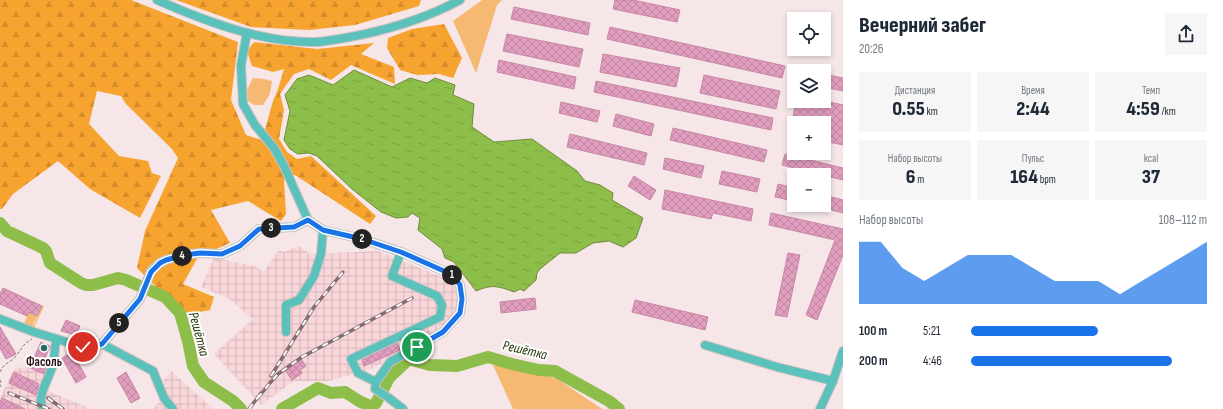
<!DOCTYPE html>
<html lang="ru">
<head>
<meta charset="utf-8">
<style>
	:root { --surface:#fff; --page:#f6f6f7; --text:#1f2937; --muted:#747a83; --accent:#1a73e8 }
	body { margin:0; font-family:"Sofia Sans Condensed",sans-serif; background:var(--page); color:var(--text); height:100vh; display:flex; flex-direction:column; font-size:15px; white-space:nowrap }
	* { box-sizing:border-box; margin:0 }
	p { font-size:13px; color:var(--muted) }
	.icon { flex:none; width:22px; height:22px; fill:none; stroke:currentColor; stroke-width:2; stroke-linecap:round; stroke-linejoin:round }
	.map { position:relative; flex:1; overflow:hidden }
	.drawer { display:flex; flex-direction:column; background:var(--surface); width:380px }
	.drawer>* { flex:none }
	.controls { position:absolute; left:787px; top:12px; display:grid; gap:8px }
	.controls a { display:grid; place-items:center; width:44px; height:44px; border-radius:0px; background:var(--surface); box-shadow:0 2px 6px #0003; font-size:20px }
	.pin { position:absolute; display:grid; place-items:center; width:34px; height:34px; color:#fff; margin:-17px; border:2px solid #fff; border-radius:50%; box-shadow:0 1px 4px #0007 }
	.km { position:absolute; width:20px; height:20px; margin:-10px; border-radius:50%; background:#222; color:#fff; font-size:11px; line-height:20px; text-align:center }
	.round { display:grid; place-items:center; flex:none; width:42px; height:42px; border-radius:0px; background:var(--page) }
	.head { display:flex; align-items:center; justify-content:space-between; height:68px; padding:0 16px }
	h1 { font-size:22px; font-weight:800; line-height:30px }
	.figures { display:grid; grid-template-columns:repeat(3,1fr); gap:6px; height:68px; padding:4px 16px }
	.figures div { display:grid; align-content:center; border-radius:0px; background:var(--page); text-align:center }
	.figures b { font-size:20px; font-weight:800 }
	.figures small { font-size:11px; font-weight:400 }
	.figures p { font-size:11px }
	.chart { height:112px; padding:8px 16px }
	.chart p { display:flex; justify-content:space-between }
	.chart svg { width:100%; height:72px; margin-top:4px; fill:var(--accent); opacity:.7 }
	ul { padding:0 16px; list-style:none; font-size:13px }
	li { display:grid; grid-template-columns:64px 48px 1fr; align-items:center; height:30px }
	li i { height:10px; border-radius:5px; background:var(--accent) }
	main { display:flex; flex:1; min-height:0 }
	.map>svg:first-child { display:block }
	.industrial { fill:url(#industrial-grid) }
	.grass { fill:#f6b974 }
	.forest { fill:url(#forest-firs) }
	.park { fill:url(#park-tufts) }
	.water { fill:url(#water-ripples); stroke:#708a3a }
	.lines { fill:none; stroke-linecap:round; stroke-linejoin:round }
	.river { stroke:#8dbe4a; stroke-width:12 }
	.building { fill:url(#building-cross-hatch); stroke:#c786a5 }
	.minor-casing { stroke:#d2c0c2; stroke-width:10 }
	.path { stroke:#8a7477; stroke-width:1; stroke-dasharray:3 2; stroke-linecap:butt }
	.minor { stroke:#5ac2bb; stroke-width:8 }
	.rail-casing { stroke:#836d70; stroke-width:3.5 }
	.rail { stroke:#fff; stroke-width:2; stroke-dasharray:6; stroke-linecap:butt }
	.route-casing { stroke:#fff; stroke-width:8 }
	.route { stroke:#1a73e8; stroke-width:5 }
	.poi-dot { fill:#216c67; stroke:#fff; stroke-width:1.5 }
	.labels { text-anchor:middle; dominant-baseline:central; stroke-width:4; stroke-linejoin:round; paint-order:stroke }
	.poi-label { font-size:13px; font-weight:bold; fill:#2c1116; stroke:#fff }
	.water-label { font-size:14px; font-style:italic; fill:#233606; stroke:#fff }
</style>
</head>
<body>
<main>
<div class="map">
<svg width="843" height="409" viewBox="0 0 843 409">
	<defs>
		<pattern id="industrial-grid" width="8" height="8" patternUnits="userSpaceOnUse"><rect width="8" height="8" fill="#f9d6da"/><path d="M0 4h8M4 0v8" fill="none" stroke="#d6b7ba"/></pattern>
		<pattern id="forest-firs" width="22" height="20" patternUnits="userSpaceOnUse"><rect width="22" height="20" fill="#f7a330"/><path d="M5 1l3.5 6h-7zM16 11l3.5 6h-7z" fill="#d48b2a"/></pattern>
		<pattern id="park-tufts" width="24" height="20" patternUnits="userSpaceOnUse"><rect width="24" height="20" fill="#f6b974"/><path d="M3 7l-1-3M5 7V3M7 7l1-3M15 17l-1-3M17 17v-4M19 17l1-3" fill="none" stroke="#d39e64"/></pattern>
		<pattern id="water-ripples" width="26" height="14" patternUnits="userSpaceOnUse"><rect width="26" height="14" fill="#8dbe4a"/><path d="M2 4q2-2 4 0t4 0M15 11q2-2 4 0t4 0" fill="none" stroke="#7aa240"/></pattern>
		<pattern id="building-cross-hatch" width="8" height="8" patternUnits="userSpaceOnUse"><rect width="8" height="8" fill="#e09dbe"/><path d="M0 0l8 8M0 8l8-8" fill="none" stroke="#c086a3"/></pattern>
	</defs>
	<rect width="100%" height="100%" fill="#f6e6e8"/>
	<g class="industrial">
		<polygon points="299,246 310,254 378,251 452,281 458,290 457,310 438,331 411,349 369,370 328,381 294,381 261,405 214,354 253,319 228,298 201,287 214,258 255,266 264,272 279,250 284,252"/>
		<polygon points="30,361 48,370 46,375 53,378 48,391 91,409 0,409 0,398 15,368 28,367"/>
		<polygon points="171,371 213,409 152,409 167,396 164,380"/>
	</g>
	<g class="grass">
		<polygon points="482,0 502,0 497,5 476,73 453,21"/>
		<polygon points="253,78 264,79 272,81 270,94 263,105 254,105 248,101 247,90"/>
		<polygon points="42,306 44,306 34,328 24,324 25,321 34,325"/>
		<polygon points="493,365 556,378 602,409 513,409"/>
	</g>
	<g class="forest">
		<polygon points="0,0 131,0 238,42 231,100 246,135 262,140 273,101 278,89 284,69 273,72 252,66 247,51 254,42 317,49 374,43 361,54 394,67 395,84 351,65 331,80 309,69 294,74 280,94 284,110 279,139 287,152 297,159 311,156 376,216 370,224 295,175 284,180 286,214 281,221 248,201 211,210 230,243 198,257 183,284 214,297 210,310 189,314 154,285 137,268 145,231 178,158 172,149 126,104 121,96 97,91 89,124 119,156 148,161 152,173 161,176 140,218 90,189 58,161 13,194 2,209 0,209"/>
		<polygon points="176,0 421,0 419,6 355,25 309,30 251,27"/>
		<polygon points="444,24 462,58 453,78 439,74 417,75 400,70 387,48 388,38 412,29"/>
	</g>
	<polygon class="park" points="29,312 37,316 33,325 25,321"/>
	<path class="water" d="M 354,70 L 392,87 L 410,78 L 427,83 L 435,78 L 455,85 L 453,95 L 474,104 L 472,127 L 494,142 L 532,139 L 577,171 L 585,181 L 600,185 L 613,193 L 612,200 L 643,218 L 636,238 L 623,247 L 609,241 L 593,243 L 576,253 L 560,253 L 540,269 L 537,273 L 536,280 L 524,291 L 520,289 L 514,292 C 498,286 492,284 476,291 L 454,262 L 445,258 L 442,249 L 418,230 L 420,218 L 412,213 L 408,217 L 396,218 L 381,212 L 352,189 L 317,156 L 309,153 L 298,154 L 290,149 L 284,140 L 290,111 L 285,95 L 297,79 L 309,75 L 333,85 Z"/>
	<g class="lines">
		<g class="river">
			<polyline points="0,223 7,231 43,248 46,251 50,263 81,283 86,285 93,285 118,278 126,280 165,297 180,313 188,341 193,366 204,382 233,401 241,409"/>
			<polyline points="282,409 318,388 331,393 345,392 359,401 372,407 376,403 389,378 409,359 430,365 457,366 488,357 512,364 539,370 555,371 609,401 619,409"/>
		</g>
	</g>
	<g class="building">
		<polygon points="615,0 633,0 680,10 677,22 613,9"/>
		<polygon points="514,7 590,23 588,35 511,19"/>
		<polygon points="610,27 785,66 782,78 607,39"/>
		<polygon points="507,34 583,49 579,67 503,51"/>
		<polygon points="603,54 680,68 676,87 600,72"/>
		<polygon points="499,60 576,77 574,89 497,72"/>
		<polygon points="824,74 843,78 843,91 824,87"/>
		<polygon points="704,75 780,91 776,109 700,93"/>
		<polygon points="596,81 773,118 771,130 594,92"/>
		<polygon points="796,101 825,101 843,105 843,145 824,141 824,123 792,123"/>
		<polygon points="561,102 600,111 597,122 559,113"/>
		<polygon points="616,114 654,124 651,136 613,126"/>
		<polygon points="673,128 767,150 764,162 670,140"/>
		<polygon points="570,134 647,153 644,165 567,147"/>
		<polygon points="785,154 843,168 843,180 782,165"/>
		<polygon points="665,158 704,166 701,178 663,169"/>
		<polygon points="722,171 760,179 757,192 719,184"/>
		<polygon points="634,176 656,190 650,200 628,186"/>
		<polygon points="778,184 794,188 794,201 775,197"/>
		<polygon points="665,190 753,209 751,221 713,213 711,219 662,209"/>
		<polygon points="824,195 843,200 843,213 824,208"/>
		<polygon points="771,213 843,229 843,255 817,320 806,315 835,240 769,225"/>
		<polygon points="788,253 800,255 787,317 775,315"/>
		<polygon points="3,288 42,306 37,316 29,312 27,316 0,304 0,294"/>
		<polygon points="535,298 536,309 501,313 500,302"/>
		<polygon points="635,300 708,317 705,330 632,312"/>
		<polygon points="66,320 80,326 76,335 61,331"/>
		<polygon points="0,327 16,354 6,359 0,348"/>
		<polygon points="41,342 50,346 42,366 46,368 44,374 28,367 30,361 32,362"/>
		<polygon points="397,343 400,350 364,366 362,360"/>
		<polygon points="72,352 86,377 76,383 62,358"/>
		<polygon points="301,359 306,366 300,370 302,373 292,380 285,370"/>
		<polygon points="14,372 39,384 36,395 9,383"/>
		<polygon points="126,372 140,398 131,403 117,378"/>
		<polygon points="2,398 25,409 0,409 0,403"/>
	</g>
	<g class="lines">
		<g class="minor-casing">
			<g id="minor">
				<path d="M 157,0 C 205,21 262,43 315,42 C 323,42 331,40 339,39 C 381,32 423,20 460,0"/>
				<polyline points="247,33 241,65 243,104 255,125 274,148 284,166 308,220 323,230 362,239 401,252 453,275 460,285 462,299 460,313 443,332 390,362 376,382 375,389 389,398 403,409"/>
				<polyline points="0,319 34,332 83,347 93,347 102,344 153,371 164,398 173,409"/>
				<polyline points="286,332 286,305 299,300 314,276 321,254 323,230"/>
				<polyline points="102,344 140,299 151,271 160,263 166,260 184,255 200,253 222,254 240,246 259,229 294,227 308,220"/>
				<polyline points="705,345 777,367 833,381"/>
				<polyline points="376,382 358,373 351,359 440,317 442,305 437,296 392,276 401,252"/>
				<path d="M 43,409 C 36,395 50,378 53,364 C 55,356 54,347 57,339"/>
				<polyline points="820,409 833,381 843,351"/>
			</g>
		</g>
		<g class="path">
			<path d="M 0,372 C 5,361 11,363 16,356 C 23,347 22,345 32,339"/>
			<polyline points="0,380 1,382 0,387"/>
		</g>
		<use href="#minor" class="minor"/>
		<g class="rail-casing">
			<g id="rail">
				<polyline points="271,376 314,307 343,272"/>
				<polyline points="9,393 49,409"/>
				<polyline points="48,398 63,409"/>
				<polyline points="258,398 269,384 278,374 302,357 412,298"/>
				<polyline points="249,409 261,393"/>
			</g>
		</g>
		<use href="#rail" class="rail"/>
	</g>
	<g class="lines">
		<g class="route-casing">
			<polyline id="route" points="83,347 93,347 102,344 140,299 151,272 160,263 166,260 184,255 200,253 222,254 240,246 259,229 294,227 308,220 323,230 362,239 401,252 453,275 460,285 462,299 460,313 443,332 417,347"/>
		</g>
		<use href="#route" class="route"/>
	</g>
	<circle class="poi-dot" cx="44" cy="348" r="4"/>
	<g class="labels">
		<g class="poi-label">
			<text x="44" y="362">Фасоль</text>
		</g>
		<g class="water-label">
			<text transform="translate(199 334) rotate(75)">Решётка</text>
			<text transform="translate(525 350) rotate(13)">Решётка</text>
		</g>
	</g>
</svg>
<div class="controls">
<a><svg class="icon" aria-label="locate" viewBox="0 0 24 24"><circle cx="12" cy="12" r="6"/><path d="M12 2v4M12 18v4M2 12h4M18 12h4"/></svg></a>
<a><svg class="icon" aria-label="layers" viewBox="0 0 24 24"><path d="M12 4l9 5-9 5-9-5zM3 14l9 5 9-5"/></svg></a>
<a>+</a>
<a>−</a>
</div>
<div class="pin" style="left:417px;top:347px;background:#1e9e55"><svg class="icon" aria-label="arrive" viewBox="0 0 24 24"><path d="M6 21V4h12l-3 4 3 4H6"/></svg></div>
<div class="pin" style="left:83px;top:347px;background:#d93025"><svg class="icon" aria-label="check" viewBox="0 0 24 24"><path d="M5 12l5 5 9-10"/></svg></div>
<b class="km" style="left:452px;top:275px">1</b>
<b class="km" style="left:362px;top:239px">2</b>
<b class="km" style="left:271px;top:228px">3</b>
<b class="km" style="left:182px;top:256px">4</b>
<b class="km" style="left:119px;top:323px">5</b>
</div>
<section class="drawer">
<div class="head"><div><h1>Вечерний забег</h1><p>20:26</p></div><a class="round"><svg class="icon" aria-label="share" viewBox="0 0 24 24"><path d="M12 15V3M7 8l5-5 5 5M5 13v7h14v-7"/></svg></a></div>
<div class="figures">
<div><p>Дистанция</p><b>0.55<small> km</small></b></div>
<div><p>Время</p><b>2:44</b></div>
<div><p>Темп</p><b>4:59<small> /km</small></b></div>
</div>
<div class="figures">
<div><p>Набор высоты</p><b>6<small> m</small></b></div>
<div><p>Пульс</p><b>164<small> bpm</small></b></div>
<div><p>kcal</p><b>37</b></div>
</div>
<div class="chart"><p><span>Набор высоты</span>108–112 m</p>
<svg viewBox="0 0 160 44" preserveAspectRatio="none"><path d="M0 44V6L10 6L20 22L30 30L40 22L50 14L60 14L70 14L80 22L90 30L100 30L110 30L120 38L130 30L140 22L150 14L160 6V44z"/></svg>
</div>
<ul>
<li><b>100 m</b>5:21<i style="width:54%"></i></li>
<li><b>200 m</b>4:46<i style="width:85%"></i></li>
</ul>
</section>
</main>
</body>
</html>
